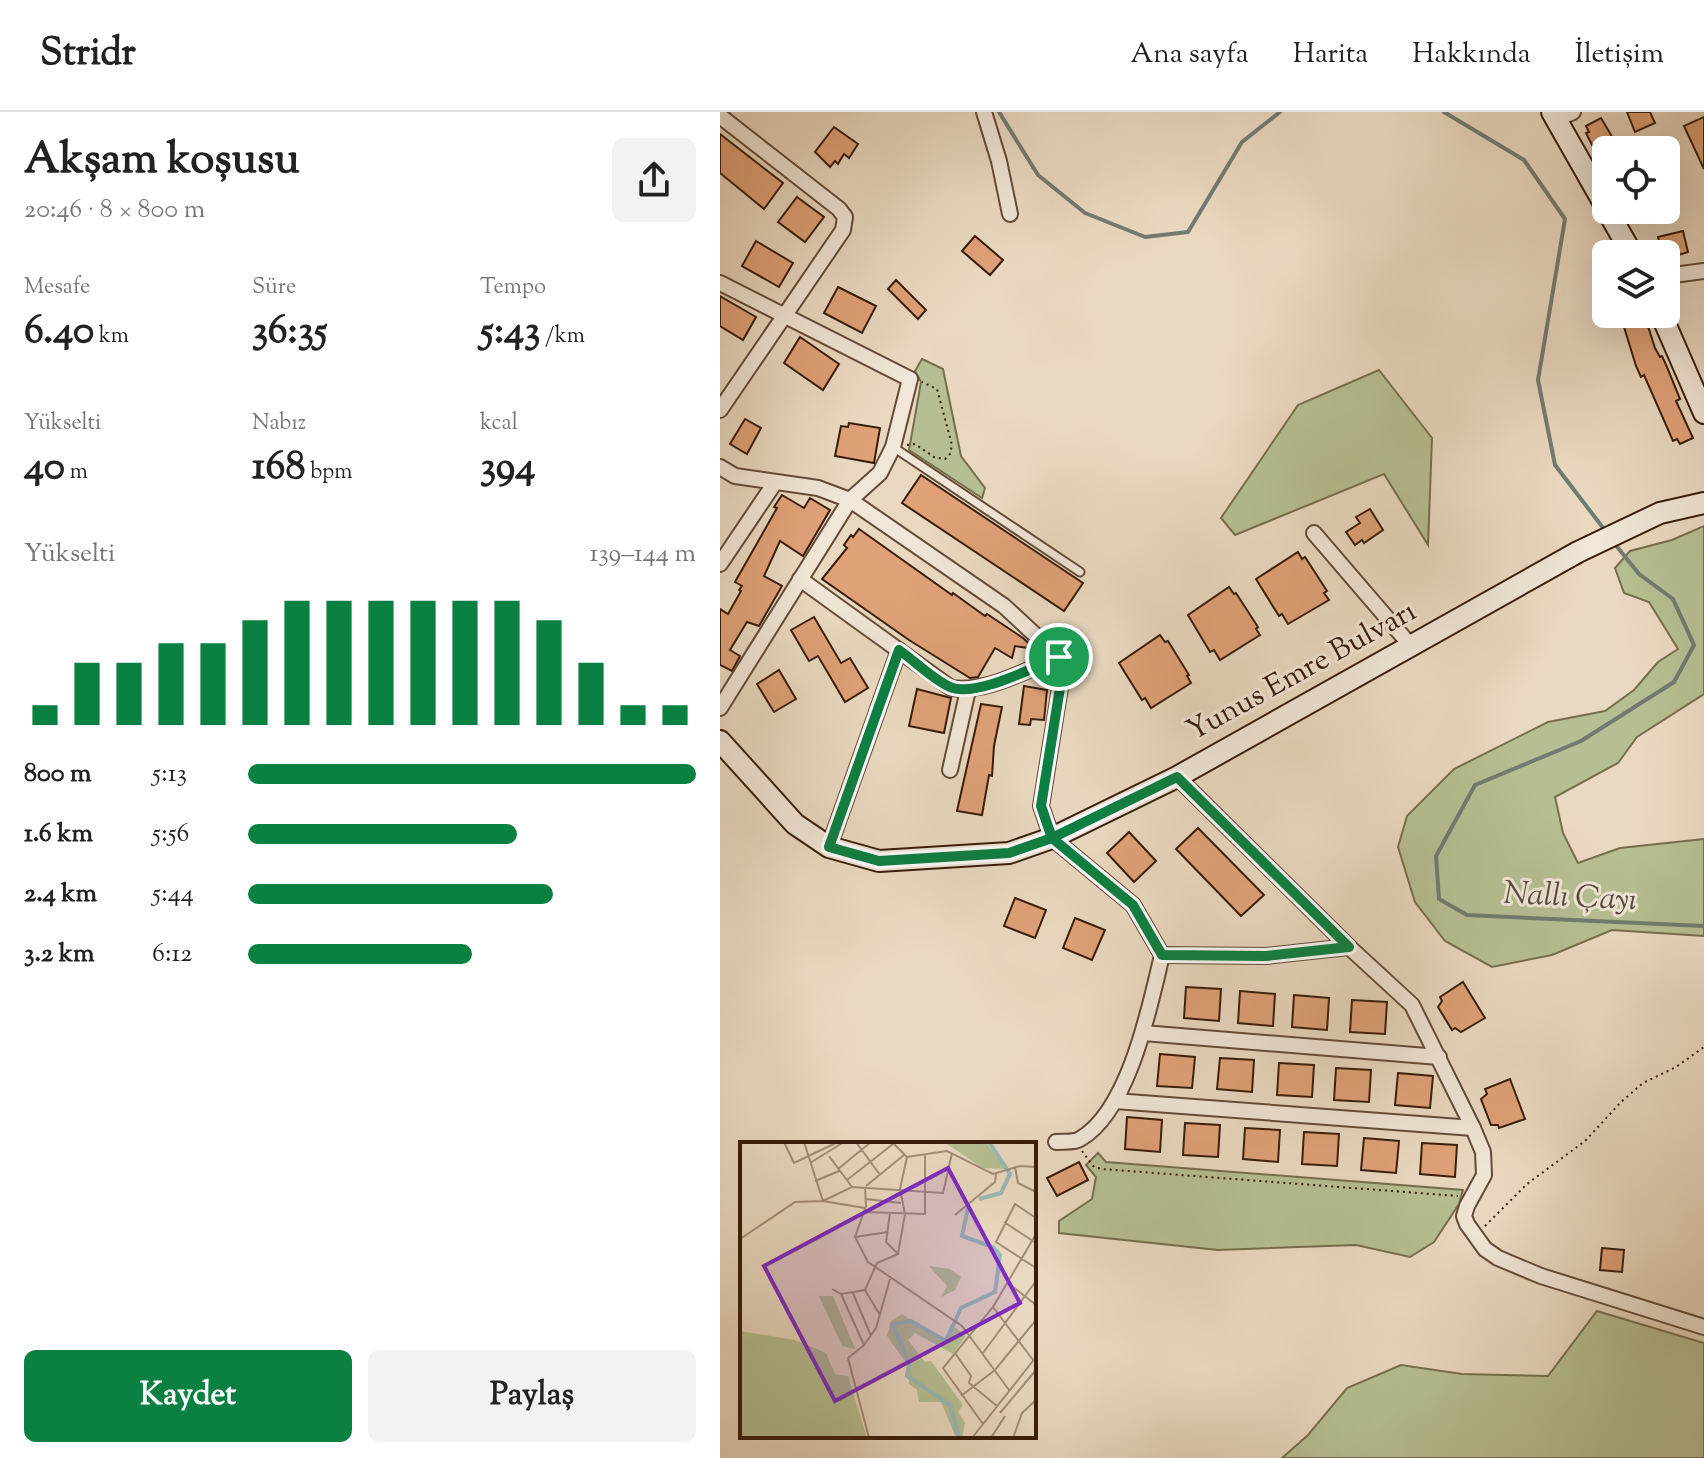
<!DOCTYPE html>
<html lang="tr">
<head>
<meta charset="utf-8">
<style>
	:root { --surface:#fff; --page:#f2f2f2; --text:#222; --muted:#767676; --line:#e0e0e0; --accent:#0b8043 }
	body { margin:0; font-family:"Sorts Mill Goudy",serif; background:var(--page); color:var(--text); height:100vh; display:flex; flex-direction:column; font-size:30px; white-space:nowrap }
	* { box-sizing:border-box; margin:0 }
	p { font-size:26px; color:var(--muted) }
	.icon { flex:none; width:44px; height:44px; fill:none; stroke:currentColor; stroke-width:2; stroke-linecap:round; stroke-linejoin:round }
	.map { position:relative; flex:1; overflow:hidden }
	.panel { display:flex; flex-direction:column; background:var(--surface); width:720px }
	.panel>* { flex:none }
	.tools { position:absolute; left:872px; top:24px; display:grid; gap:16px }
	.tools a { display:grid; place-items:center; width:88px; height:88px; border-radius:12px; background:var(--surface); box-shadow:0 8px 32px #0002; font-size:40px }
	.pin { position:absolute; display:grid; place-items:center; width:68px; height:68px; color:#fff; margin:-34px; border:4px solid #fff; border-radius:50%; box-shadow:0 2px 8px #0007 }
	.round { display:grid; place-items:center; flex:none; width:84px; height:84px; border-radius:12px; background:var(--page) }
	.headline { display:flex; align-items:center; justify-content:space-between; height:136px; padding:0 24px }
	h1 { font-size:44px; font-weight:800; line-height:60px }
	.stats { display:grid; grid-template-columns:repeat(3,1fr); gap:12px; height:136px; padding:8px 24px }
	.stats div { display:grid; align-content:center }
	.stats b { font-size:40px; font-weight:800 }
	.stats small { font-size:22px; font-weight:400 }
	.stats p { font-size:22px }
	.chart { height:224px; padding:16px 24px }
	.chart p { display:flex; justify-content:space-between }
	.chart svg { width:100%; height:144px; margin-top:8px; stroke:var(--accent); stroke-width:6 }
	.cta { display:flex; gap:16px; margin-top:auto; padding:16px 24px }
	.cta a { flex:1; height:92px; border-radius:12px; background:var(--accent); color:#fff; font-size:32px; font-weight:800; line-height:92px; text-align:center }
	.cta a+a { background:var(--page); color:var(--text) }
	ul { padding:0 24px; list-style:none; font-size:26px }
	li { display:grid; grid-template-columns:128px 96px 1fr; align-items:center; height:60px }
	li i { height:20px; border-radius:10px; background:var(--accent) }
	header { display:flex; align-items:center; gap:48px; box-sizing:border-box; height:112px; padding:0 40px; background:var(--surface); border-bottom:2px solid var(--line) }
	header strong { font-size:38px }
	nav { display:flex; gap:44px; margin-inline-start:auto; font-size:28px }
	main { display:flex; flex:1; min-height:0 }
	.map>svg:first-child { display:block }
	.green { fill:#b6bf93; stroke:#776e4e; stroke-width:2 }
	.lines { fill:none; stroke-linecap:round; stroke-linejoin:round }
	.stream { stroke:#727b71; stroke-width:4 }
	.building { fill:#e0a178; stroke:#381c0a; stroke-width:2 }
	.lane-casing { stroke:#644b38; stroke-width:11 }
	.street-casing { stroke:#644b38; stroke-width:18 }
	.secondary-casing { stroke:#381c0a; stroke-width:24 }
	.path { stroke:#381c0a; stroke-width:2; stroke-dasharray:2 4; stroke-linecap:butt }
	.lane { stroke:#f1e6d7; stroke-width:7 }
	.street { stroke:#f1e6d7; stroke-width:14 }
	.secondary { stroke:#f1e6d7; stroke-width:20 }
	.route-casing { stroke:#fff; stroke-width:16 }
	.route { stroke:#0b8043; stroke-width:10 }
	.labels { text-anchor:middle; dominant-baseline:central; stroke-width:6; stroke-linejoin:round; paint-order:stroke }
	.street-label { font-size:30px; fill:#381c0a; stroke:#f1e6d7 }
	.water-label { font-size:32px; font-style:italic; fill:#554b3e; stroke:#f1e6d7 }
	.inset-river { fill:none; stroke:#98bab6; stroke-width:4 }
	.inset-road { fill:none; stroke:#a38d78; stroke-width:2 }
	.view { fill:#7b2cbf; fill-opacity:0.15; stroke:#7b2cbf; stroke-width:4 }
	.inset-edge { fill:none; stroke:#381c0a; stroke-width:4 }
</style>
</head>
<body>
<header>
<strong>Stridr</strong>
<nav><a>Ana sayfa</a><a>Harita</a><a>Hakkında</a><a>İletişim</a></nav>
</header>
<main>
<section class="panel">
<div class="headline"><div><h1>Akşam koşusu</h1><p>20:46 · 8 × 800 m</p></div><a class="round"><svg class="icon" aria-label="share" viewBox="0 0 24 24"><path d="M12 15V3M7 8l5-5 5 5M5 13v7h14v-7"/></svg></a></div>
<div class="stats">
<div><p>Mesafe</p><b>6.40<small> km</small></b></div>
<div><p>Süre</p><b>36:35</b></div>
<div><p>Tempo</p><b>5:43<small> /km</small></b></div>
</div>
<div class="stats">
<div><p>Yükselti</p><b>40<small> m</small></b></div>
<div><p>Nabız</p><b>168<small> bpm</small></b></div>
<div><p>kcal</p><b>394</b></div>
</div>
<div class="chart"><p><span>Yükselti</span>139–144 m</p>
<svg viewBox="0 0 160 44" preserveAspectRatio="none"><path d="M5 44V38M15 44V25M25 44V25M35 44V19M45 44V19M55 44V12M65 44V6M75 44V6M85 44V6M95 44V6M105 44V6M115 44V6M125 44V12M135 44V25M145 44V38M155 44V38"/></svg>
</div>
<ul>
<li><b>800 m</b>5:13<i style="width:100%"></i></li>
<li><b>1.6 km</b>5:56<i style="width:60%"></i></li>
<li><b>2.4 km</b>5:44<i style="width:68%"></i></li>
<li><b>3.2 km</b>6:12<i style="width:50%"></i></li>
</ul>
<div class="cta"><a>Kaydet</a><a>Paylaş</a></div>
</section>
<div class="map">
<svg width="984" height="1346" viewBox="0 0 984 1346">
	<rect width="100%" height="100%" fill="#ead9c1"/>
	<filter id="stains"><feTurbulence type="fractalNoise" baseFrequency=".0025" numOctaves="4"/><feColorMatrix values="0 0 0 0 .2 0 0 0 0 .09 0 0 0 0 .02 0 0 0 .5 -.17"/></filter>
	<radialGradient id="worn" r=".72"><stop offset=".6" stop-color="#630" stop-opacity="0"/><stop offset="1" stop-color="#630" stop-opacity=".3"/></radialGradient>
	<g class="green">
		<polygon points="202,247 223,257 241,344 265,376 262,386 189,338 201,270 195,259"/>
		<polygon points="659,258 712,326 708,433 664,362 515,423 501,406 578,293"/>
		<polygon points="984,414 984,582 917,625 898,651 835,685 843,721 858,751 900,736 984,727 984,824 892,818 832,843 772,855 725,829 695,790 678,735 687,704 734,657 828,610 885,599 914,578 938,550 958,537 929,490 904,481 895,456 910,439 952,428"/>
		<polygon points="378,1041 386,1050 743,1078 739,1092 714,1130 690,1145 636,1133 498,1138 339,1121 339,1109 372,1087 376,1065 366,1053"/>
		<polygon points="877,1199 984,1231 984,1346 562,1346 588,1323 627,1276 681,1253 742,1262 828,1264"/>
	</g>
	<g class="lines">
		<g class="stream">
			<polyline points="279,0 318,63 365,101 425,125 468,120 522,30 560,0"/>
			<polyline points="724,0 804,48 845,107 818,268 835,353 887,421"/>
			<polyline points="894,431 919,462 953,487 974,533 954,570 861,629 755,673 716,744 719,787 747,803 984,814"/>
		</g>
	</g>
	<g class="building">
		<polygon points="907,0 930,0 935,11 915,20"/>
		<polygon points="984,5 984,57 964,14"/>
		<polygon points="881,6 894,28 874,37 866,21 869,20 866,14"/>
		<polygon points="114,15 138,32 129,46 124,42 118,52 115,49 110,55 95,40"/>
		<polygon points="0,22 63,71 44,97 0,61"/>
		<polygon points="77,85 104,105 85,130 58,110"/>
		<polygon points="963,119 968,140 946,147 946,142 942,142 938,125"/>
		<polygon points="255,124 283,148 270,163 242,139"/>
		<polygon points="36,129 73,151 59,175 22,154"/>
		<polygon points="176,168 206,198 198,207 168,177"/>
		<polygon points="118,175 156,194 142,221 104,201"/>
		<polygon points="0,184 36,205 23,228 0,214"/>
		<polygon points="900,202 924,202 935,236 940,245 942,244 947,255 960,287 956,289 973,326 960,332 957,327 953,329 924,263 921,265 916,254"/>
		<polygon points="80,225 119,252 103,278 64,251"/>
		<polygon points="25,307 41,316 27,342 10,332"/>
		<polygon points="129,311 160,316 154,351 115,344 121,314 128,315"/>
		<polygon points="201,363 363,471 344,499 182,391"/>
		<polygon points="62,383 84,396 90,386 110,398 83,444 60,429 44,464 62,474 39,514 27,510 10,538 20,544 12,559 0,553 0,497 8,502 21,479 19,478 22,474 15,470 57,396 54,395"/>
		<polygon points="650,397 663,418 644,431 642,428 635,433 626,420 640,411 636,405"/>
		<polygon points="139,417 232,483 233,481 265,504 267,502 303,526 315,537 295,534 292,546 275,536 258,565 250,566 189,528 102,467 127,436 124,433 131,423 133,425"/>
		<polygon points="578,440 582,447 585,445 607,479 604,481 609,488 568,512 562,502 559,504 536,467"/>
		<polygon points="509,475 514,482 516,481 538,515 536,517 540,523 500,548 494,538 490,540 468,503"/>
		<polygon points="94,505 121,551 130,546 148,576 125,590 98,544 89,549 71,518"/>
		<polygon points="440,523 445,530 448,529 469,563 467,564 471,571 431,596 425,586 422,588 399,551"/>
		<polygon points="59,558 76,587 54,600 37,572"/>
		<polygon points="304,574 327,578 324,608 311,607 310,613 299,612"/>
		<polygon points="197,577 231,586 224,621 189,614"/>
		<polygon points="261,592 282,595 274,634 272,664 269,663 262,703 237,699"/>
		<polygon points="478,716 544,783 521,804 456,737"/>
		<polygon points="409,720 436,749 414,770 387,741"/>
		<polygon points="295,786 326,798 315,826 284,814"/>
		<polygon points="355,806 385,818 372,848 343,836"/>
		<polygon points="743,870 765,906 741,920 735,916 732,918 718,895 722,889 720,885"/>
		<polygon points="466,875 501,877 499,909 464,906"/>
		<polygon points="520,879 555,882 553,914 518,911"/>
		<polygon points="574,883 609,886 607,918 572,915"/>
		<polygon points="632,888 667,890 665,922 630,920"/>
		<polygon points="440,942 475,945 472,976 437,974"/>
		<polygon points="500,946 534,948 532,980 497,977"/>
		<polygon points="559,951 594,953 592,985 557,983"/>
		<polygon points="616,956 651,958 649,990 614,988"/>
		<polygon points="678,961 713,964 710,996 675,993"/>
		<polygon points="790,967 805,1007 779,1016 778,1013 771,1013 761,987 767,982 765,977"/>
		<polygon points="407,1005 442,1008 440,1040 405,1037"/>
		<polygon points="465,1011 500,1013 498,1045 463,1043"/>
		<polygon points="525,1016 560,1018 558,1050 523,1047"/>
		<polygon points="584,1020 619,1022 617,1054 582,1052"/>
		<polygon points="644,1026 679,1029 676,1061 641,1058"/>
		<polygon points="702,1031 737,1033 735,1065 700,1062"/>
		<polygon points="359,1050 368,1068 337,1084 327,1066"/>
		<polygon points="882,1136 904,1138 902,1160 880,1158"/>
	</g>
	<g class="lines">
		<g class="lane-casing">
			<polyline id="lane" points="173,335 360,460"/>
		</g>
		<g class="street-casing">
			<g id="street">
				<polyline points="264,0 279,49 290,102"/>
				<polyline points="0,4 119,97 125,105 123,118 0,298"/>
				<polyline points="837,7 853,0"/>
				<polyline points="946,164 984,159"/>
				<polyline points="0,171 190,267 173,335 160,361 130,388 0,596"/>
				<path d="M 0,355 L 15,364 L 98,376 L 130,388 L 284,494 L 339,545 L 343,557 L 321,694 L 332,726 L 413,793 L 442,843 C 430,894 409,999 360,1027 C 354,1031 344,1029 336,1030"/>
				<polyline points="594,421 691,534"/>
				<polyline points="0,452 54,372"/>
				<path d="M 80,467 L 231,576 C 268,581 305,558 339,545"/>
				<polyline points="230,658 248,578"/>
				<polyline points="109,735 179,538"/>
				<polyline points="442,843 546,844 629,835"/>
				<polyline points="423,921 719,945"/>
				<polyline points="395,989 753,1016 692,893 629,835 457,665"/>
				<polyline points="753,1016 763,1040 764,1063 747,1094 744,1104 747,1112 765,1137 778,1146 821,1164 984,1215"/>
			</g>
		</g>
		<g class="secondary-casing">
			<g id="secondary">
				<polyline points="832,0 886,95"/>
				<polyline points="887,98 912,142"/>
				<polyline points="941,202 984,301"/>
				<polyline points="0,629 75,712 109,735 159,749 289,741 332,726 457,665 858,440 940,401 984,391"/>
			</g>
		</g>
		<g class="path">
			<polyline points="187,333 195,332 214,345 225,347 230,342 232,333 217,277 202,270"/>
			<polyline points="362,1039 374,1055 382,1057 738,1084"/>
			<polyline points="765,1114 807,1072 865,1029 901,990 923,971 956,955 984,935"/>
		</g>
		<use href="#lane" class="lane"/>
		<use href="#street" class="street"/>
		<use href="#secondary" class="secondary"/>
	</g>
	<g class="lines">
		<g class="route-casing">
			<path id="route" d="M 339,545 C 314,555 255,586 230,575 C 212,567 195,549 179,538 L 109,735 L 159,749 L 289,741 L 332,726 L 413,793 L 442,843 L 546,844 L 629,835 L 457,665 L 332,726 L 321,694 L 343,557 L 339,545"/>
		</g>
		<use href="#route" class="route"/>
	</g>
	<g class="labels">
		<g class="street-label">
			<text transform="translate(582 560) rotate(-29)">Yunus Emre Bulvarı</text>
		</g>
		<g class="water-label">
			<text transform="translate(850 786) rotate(3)">Nallı Çayı</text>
		</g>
	</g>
	<g transform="translate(20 1030)">
		<rect width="296" height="296" fill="#ead9c1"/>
		<path d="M 204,0 L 246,0 L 265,27 L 243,26 ZM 189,124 L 210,127 L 221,135 L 215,148 L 201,155 L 207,144 ZM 79,154 L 93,154 L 115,207 L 102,204 ZM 162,172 L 196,194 L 205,196 L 211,182 L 226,194 L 213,212 L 175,191 L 168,198 L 185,220 L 191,219 L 223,263 L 218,270 L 225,281 L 222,296 L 216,296 L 201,260 L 179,260 L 177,248 L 169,242 L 169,225 L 147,194 L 151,179 ZM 0,189 L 55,198 L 86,211 L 95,232 L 108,234 L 127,296 L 0,296 Z" fill="#b6bf93"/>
		<path class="inset-river" d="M 239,57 L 261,51 L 270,32 L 249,0M 219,296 L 210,263 L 167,234 L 169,222 L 153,182 L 171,179 L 206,199 L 221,166 L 255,150 L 260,113 L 253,105 L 222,94 L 228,66"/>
		<path class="inset-road" d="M 44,0 L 54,21 L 98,0M 64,0 L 83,59 L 125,66M 116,0 L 140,33M 152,0 L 167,15 L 207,9 L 253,32 L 280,24 L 296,25M 89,14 L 112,45M 70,21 L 104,0M 275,25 L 278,41 L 296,50M 98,27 L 131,0M 107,38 L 153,2M 75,39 L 99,29M 126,44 L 164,13M 125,45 L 126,64 L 115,95 L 128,120 L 222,184 L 269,248M 126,57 L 161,61M 123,70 L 185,72 L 185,12M 150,71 L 146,100 L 158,112M 215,73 L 255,40 L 256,32M 296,76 L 275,62 L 256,100 L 296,126M 264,80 L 296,101M 115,95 L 148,90M 0,97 L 55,60 L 83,59 L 112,45 L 203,51 L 212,11M 268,141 L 296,163M 92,147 L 101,152 L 125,148 L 137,121 L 158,112 L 165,72 L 160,47 L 167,15M 125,148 L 140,173M 113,151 L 131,194M 101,152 L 124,203 L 136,186 L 150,137M 253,165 L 293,218M 124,203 L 108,216 L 129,296M 215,211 L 231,234 L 229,241 L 257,264M 243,211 L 296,139M 221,254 L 255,228 L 296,178M 260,271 L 296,228M 243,282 L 203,226 L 253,165 L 296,92M 232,296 L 296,215M 251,296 L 265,274M 273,296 L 282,271 L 296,258"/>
		<path class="view" d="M 208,26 L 280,161 L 95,259 L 24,124 Z"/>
		<rect width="296" height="296" class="inset-edge"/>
	</g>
	<rect width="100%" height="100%" filter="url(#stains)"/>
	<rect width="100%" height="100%" fill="url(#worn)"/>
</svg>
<div class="tools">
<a><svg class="icon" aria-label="locate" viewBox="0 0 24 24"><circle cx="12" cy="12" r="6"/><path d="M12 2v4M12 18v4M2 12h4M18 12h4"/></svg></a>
<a><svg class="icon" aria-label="layers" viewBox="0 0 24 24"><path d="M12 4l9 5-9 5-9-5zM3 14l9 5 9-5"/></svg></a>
</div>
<div class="pin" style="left:339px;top:545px;background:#1e9e55"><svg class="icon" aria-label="arrive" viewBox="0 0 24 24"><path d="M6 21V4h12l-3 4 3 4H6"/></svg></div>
</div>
</main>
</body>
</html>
